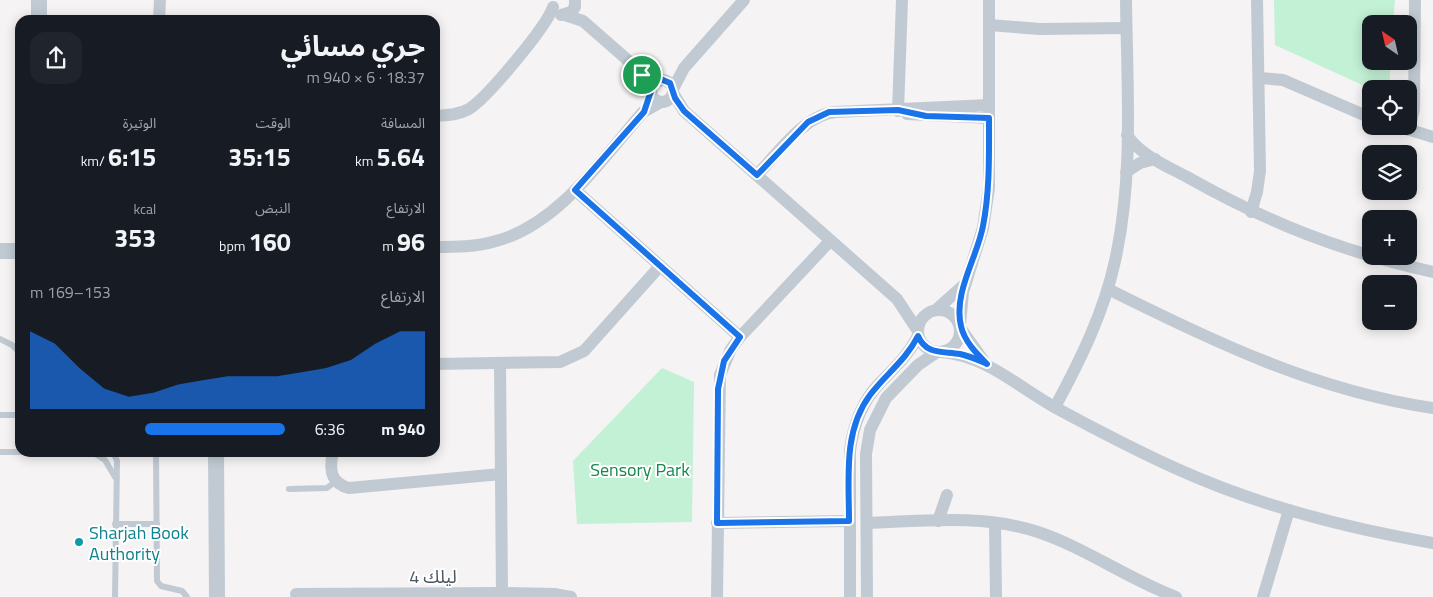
<!DOCTYPE html>
<html lang="ar">
<head>
<meta charset="utf-8">
<style>
	:root { --surface:#171b24; --page:#20242c; --text:#f1f3f6; --muted:#9ea1a6; --accent:#1a73e8 }
	body { margin:0; font-family:"Titillium Web","Noto Sans Arabic",sans-serif; background:var(--page); color:var(--text); direction:rtl; height:100vh; display:flex; flex-direction:column; font-size:19px; white-space:nowrap }
	* { box-sizing:border-box; margin:0 }
	p { font-size:16px; color:var(--muted) }
	.icon { flex:none; width:28px; height:28px; fill:none; stroke:currentColor; stroke-width:2; stroke-linecap:round; stroke-linejoin:round }
	.map { position:relative; flex:1; overflow:hidden; direction:ltr }
	.drawer { position:absolute; left:15px; top:15px; width:425px; height:442px; display:flex; flex-direction:column; background:var(--surface); border-radius:15px; box-shadow:0 2px 12px #0003; direction:rtl }
	.drawer>* { flex:none }
	.needle { width:32px; rotate:326deg }
	.tools { position:absolute; left:1362px; top:15px; display:grid; gap:10px }
	.tools a { display:grid; place-items:center; width:55px; height:55px; border-radius:10px; background:var(--surface); box-shadow:0 2px 12px #0003; font-size:25px }
	.pin { position:absolute; display:grid; place-items:center; width:42px; height:42px; color:#fff; margin:-21px; border:2px solid #fff; border-radius:50%; box-shadow:0 1px 5px #0007 }
	.round { display:grid; place-items:center; flex:none; width:52px; height:52px; border-radius:15px; background:var(--page) }
	.summary { display:flex; align-items:center; justify-content:space-between; height:85px; padding:0 15px }
	h1 { font-size:28px; font-weight:700; line-height:38px }
	.stats { display:grid; grid-template-columns:repeat(3,1fr); gap:8px; height:85px; padding:5px 15px }
	.stats div { display:grid; align-content:center }
	.stats b { font-size:25px; font-weight:700 }
	.stats small { font-size:14px; font-weight:400 }
	.stats p { font-size:14px }
	.chart { height:140px; padding:10px 15px }
	.chart p { display:flex; justify-content:space-between }
	.chart svg { width:100%; height:90px; margin-top:5px; fill:var(--accent); opacity:.7 }
	ul { padding:0 15px; list-style:none; font-size:16px }
	li { display:grid; grid-template-columns:80px 60px 1fr; align-items:center; height:38px }
	li i { height:12px; border-radius:6px; background:var(--accent) }
	.map>svg:first-child { display:block }
	.green { fill:#c3f1d5 }
	.lines { fill:none; stroke-linecap:round; stroke-linejoin:round }
	.service { stroke:#c1cad2; stroke-width:6 }
	.minor { stroke:#c1cad2; stroke-width:12 }
	.tertiary { stroke:#c1cad2; stroke-width:16 }
	.route-casing { stroke:#fff; stroke-width:10 }
	.route { stroke:#1a73e8; stroke-width:6 }
	.culture-dot { fill:#0f9aa8; stroke:#fff; stroke-width:2 }
	.labels { text-anchor:middle; dominant-baseline:central; stroke-width:4; stroke-linejoin:round; paint-order:stroke }
	.park-label { font-size:18px; fill:#17864f; stroke:#fff }
	.culture-label { font-size:18px; fill:#0d838f; stroke:#fff; text-anchor:start }
	.street-label { font-size:18px; fill:#4a5661; stroke:#fff }
</style>
</head>
<body>
<div class="map">
<svg width="1433" height="597" viewBox="0 0 1433 597">
	<rect width="100%" height="100%" fill="#f5f3f3"/>
	<g class="green">
		<polygon points="1274,0 1395,0 1393,24 1371,24 1371,61 1391,61 1389,89 1371,89 1275,45"/>
		<polygon points="662,368 694,382 692,522 577,524 573,461"/>
	</g>
	<g class="lines">
		<g class="service">
			<polyline points="0,339 12,345 20,353"/>
			<polyline points="0,415 20,415"/>
			<polyline points="0,452 20,452"/>
			<polyline points="92,452 105,460 115,477"/>
			<polyline points="113,452 117,461 115,597"/>
			<polyline points="156,452 157,581 161,586 182,591 187,597"/>
			<polyline points="289,489 327,488 336,481"/>
			<polyline points="115,524 157,524"/>
		</g>
		<g class="minor">
			<polyline points="561,15 571,12 575,7 575,0"/>
			<polyline points="565,15 583,21 639,70 659,81"/>
			<polyline points="159,20 160,0"/>
			<polyline points="989,25 1040,29 1126,28"/>
			<polyline points="1260,78 1283,80 1371,118"/>
			<circle cx="662" cy="91" r="11"/>
			<polyline points="673,89 684,68 744,0"/>
			<polyline points="673,93 684,111 897,299 918,331"/>
			<polyline points="898,111 902,0"/>
			<polyline points="907,114 989,118"/>
			<path d="M 435,116 C 447,115 458,115 469,109 C 487,98 547,26 553,7"/>
			<polyline points="1397,126 1433,137"/>
			<polyline points="1409,130 1414,109 1415,0"/>
			<path d="M 1127,135 C 1141,156 1167,166 1189,178 C 1269,223 1343,252 1433,272"/>
			<polyline points="1126,172 1140,163 1155,159"/>
			<path d="M 757,175 C 778,153 805,114 836,112 L 989,105"/>
			<polyline points="575,190 740,337"/>
			<polyline points="1251,212 1257,192 1260,171 1257,0"/>
			<path d="M 435,247 C 455,247 476,247 496,241 C 558,225 603,158 643,112 L 661,102"/>
			<path d="M 1108,289 C 1212,341 1316,391 1433,408"/>
			<polyline points="937,309 965,284"/>
			<circle cx="939" cy="331" r="21"/>
			<polyline points="960,324 963,292 983,228 989,188 989,0"/>
			<polyline points="961,329 983,360"/>
			<path d="M 942,352 C 987,356 1018,387 1056,408 C 1095,429 1135,450 1175,468 C 1256,505 1345,528 1433,543"/>
			<polyline points="435,364 560,362 584,351 660,266"/>
			<polyline points="500,364 502,593"/>
			<path d="M 1055,407 C 1080,361 1104,312 1115,261 C 1134,176 1127,86 1126,0"/>
			<path d="M 333,452 C 329,469 330,483 349,488 L 501,474"/>
			<polyline points="938,521 947,495"/>
			<polyline points="717,523 849,521"/>
			<path d="M 867,523 C 922,521 984,514 1038,532 C 1086,548 1128,579 1176,597"/>
			<polyline points="995,523 996,597"/>
			<polyline points="296,594 502,593 554,594 571,597"/>
			<polyline points="717,597 720,375 731,349 740,337 830,241"/>
			<path d="M 850,597 L 850,451 C 853,426 861,403 879,384 C 894,368 908,356 918,336"/>
			<polyline points="867,597 866,454 870,430 886,398 918,365 937,352"/>
			<polyline points="1263,597 1289,510"/>
		</g>
		<g class="tertiary">
			<polyline points="39,0 39,20"/>
			<polyline points="0,251 20,251"/>
			<polyline points="216,452 217,597"/>
		</g>
	</g>
	<g class="lines">
		<g class="route-casing">
			<path id="route" d="M 639,70 L 670,83 L 675,98 L 684,111 L 757,175 L 808,122 L 829,112 L 898,110 L 926,116 L 989,118 C 989,154 990,190 983,226 C 977,258 953,293 961,326 C 964,341 977,354 987,364 C 978,360 970,356 960,354 C 943,351 926,355 918,336 C 906,360 886,374 870,395 C 843,431 849,478 849,521 L 717,523 L 718,389 L 724,361 L 740,337 L 575,190 L 644,112 L 651,91 Z"/>
		</g>
		<use href="#route" class="route"/>
	</g>
	<circle class="culture-dot" cx="79" cy="542" r="5"/>
	<g class="labels">
		<g class="park-label">
			<text x="640" y="469">Sensory Park</text>
		</g>
		<g class="culture-label">
			<text x="89" y="532">Sharjah Book<tspan x="89" dy="21">Authority</tspan></text>
		</g>
		<g class="street-label">
			<text x="433" y="576">ليلك 4</text>
		</g>
	</g>
</svg>
<div class="tools">
<a><svg class="needle" viewBox="-14 -14 28 28"><path d="M0-13l5 13h-10z" fill="#e53935"/><path d="M0 13l5-13h-10z" fill="#9ea1a6"/></svg></a>
<a><svg class="icon" aria-label="locate" viewBox="0 0 24 24"><circle cx="12" cy="12" r="6"/><path d="M12 2v4M12 18v4M2 12h4M18 12h4"/></svg></a>
<a><svg class="icon" aria-label="layers" viewBox="0 0 24 24"><path d="M12 4l9 5-9 5-9-5zM3 14l9 5 9-5"/></svg></a>
<a>+</a>
<a>−</a>
</div>
<div class="pin" style="left:642px;top:75px;background:#1e9e55"><svg class="icon" aria-label="arrive" viewBox="0 0 24 24"><path d="M6 21V4h12l-3 4 3 4H6"/></svg></div>
<section class="drawer">
<div class="summary"><div><h1>جري مسائي</h1><p>18:37 · 6 × 940 m</p></div><a class="round"><svg class="icon" aria-label="share" viewBox="0 0 24 24"><path d="M12 15V3M7 8l5-5 5 5M5 13v7h14v-7"/></svg></a></div>
<div class="stats">
<div><p>المسافة</p><b>5.64<small> km</small></b></div>
<div><p>الوقت</p><b>35:15</b></div>
<div><p>الوتيرة</p><b>6:15<small> /km</small></b></div>
</div>
<div class="stats">
<div><p>الارتفاع</p><b>96<small> m</small></b></div>
<div><p>النبض</p><b>160<small> bpm</small></b></div>
<div><p>kcal</p><b>353</b></div>
</div>
<div class="chart"><p><span>الارتفاع</span>153–169 m</p>
<svg viewBox="0 0 160 44" preserveAspectRatio="none"><path d="M0 44V6L10 12L20 24L30 34L40 38L50 36L60 32L70 30L80 28L90 28L100 28L110 26L120 24L130 20L140 12L150 6L160 6V44z"/></svg>
</div>
<ul>
<li><b>940 m</b>6:36<i style="width:55%"></i></li>
</ul>
</section>
</div>
</body>
</html>
